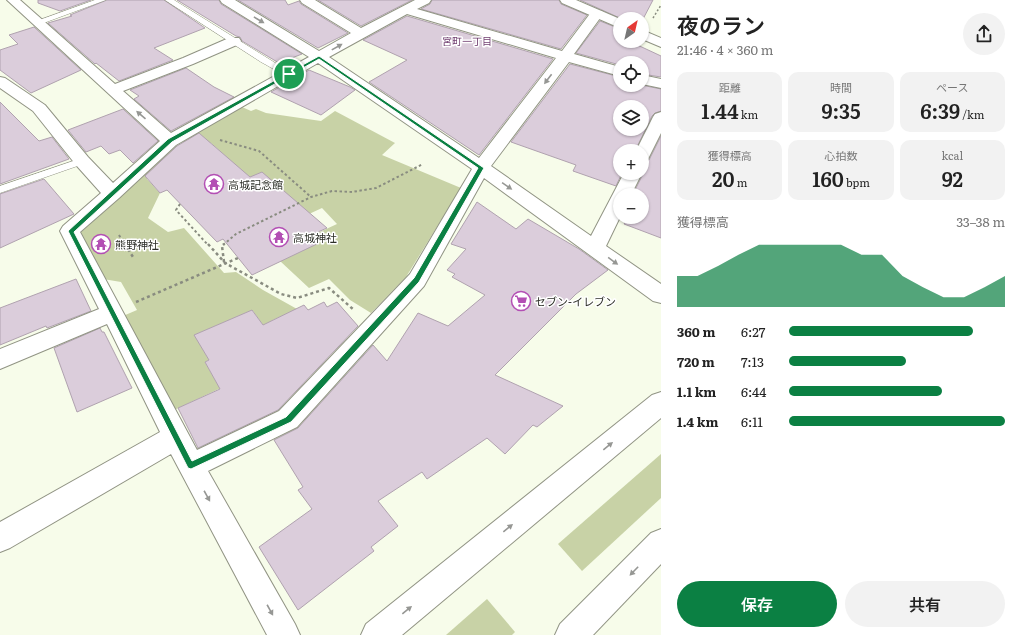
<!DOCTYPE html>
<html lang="ja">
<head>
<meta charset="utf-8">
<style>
	:root { --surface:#fff; --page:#f2f2f2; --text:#222; --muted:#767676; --accent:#0b8043 }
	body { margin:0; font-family:Literata,"Noto Sans JP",serif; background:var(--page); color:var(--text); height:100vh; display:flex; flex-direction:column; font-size:15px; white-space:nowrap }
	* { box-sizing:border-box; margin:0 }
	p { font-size:13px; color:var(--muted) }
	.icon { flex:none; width:22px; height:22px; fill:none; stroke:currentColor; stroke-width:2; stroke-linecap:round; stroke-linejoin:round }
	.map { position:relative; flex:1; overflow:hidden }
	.side { display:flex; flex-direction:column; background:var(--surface); width:360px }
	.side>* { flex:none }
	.needle { width:26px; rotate:34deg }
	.tools { position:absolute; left:613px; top:12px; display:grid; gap:8px }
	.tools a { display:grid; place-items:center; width:36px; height:36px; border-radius:50%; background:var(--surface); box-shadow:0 1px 3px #0004; font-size:20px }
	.pin { position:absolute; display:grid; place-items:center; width:34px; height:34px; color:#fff; margin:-17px; border:2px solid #fff; border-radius:50%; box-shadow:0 1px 4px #0007 }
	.round { display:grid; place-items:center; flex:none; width:42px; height:42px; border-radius:21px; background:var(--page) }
	.overview { display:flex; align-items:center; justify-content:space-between; height:68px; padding:0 16px }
	h1 { font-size:22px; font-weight:600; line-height:30px }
	.stats { display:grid; grid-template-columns:repeat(3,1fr); gap:6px; height:68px; padding:4px 16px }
	.stats div { display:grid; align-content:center; border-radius:10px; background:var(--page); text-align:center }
	.stats b { font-size:20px; font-weight:600 }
	.stats small { font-size:11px; font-weight:400 }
	.stats p { font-size:11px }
	.chart { height:112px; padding:8px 16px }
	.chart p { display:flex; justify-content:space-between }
	.chart svg { width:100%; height:72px; margin-top:4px; fill:var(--accent); opacity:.7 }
	.primary-button { display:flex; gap:8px; margin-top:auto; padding:8px 16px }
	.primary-button a { flex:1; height:46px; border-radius:24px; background:var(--accent); color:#fff; font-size:16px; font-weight:600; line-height:46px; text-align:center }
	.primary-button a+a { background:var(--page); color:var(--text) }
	ul { padding:0 16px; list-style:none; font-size:13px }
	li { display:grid; grid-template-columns:64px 48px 1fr; align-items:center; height:30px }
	li i { height:10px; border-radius:5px; background:var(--accent) }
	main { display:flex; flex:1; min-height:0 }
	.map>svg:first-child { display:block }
	.green { fill:#c8d2a6 }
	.building { fill:#dbcddb; stroke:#b0a2af; fill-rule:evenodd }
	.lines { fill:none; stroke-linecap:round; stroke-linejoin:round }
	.lane-casing { stroke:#919484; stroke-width:1 }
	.street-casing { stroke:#919484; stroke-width:2 }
	.secondary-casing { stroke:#919484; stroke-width:2 }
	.path-far2 { stroke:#898c80; stroke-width:1.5; stroke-dasharray:2 2; stroke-linecap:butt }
	.path-far1 { stroke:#898c80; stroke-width:2; stroke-dasharray:2.5 2.5; stroke-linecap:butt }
	.path { stroke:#898c80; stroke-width:2.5; stroke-dasharray:3 3; stroke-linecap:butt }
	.lane { fill:#fff; fill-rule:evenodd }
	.street { fill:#fff; fill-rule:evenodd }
	.secondary { fill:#fff; fill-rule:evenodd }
	.oneway { fill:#969794 }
	.route { fill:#0b8043; stroke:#fff; fill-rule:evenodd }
	.labels { text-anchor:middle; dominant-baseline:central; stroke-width:3; stroke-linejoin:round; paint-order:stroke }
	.far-neighbourhood-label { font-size:10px; fill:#703e70; stroke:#fff }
	.poi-label { font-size:11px; fill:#2d2f28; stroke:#fff; text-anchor:start }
</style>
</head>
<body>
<main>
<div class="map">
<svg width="661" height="635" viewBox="0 0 661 635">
	<rect width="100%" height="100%" fill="#f7fcea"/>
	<g class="green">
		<polygon points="242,107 251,111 256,109 266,113 321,121 335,111 395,143 382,155 461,188 406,277 371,313 350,300 329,279 309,288 280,261 311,236 337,224 322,208 296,220 211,143 198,149 182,141"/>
		<polygon points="174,148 187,154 172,168 147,179 160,193 148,218 168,232 184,228 224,273 236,272 263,290 297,309 273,320 265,328 253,311 240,340 227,321 195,335 209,360 205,362 214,378 225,386 172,411 123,316 137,310 121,282 103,279 81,232"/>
		<polygon points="661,454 661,498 582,571 558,544"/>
		<polygon points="487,599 515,632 512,635 446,635"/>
	</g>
	<g class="building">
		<polygon points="38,0 91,0 60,11 38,3"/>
		<polygon points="107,0 164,0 205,28 154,48 173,60 119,81 96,63 95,64 48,23 72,16 70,15"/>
		<polygon points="177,0 219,0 221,4 302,54 279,63 242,41 240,37 236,36"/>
		<polygon points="238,0 285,0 288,5 299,1 301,4 348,33 318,48"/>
		<polygon points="318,0 412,0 361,26"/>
		<polygon points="432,0 559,0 561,4 587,15 561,49 421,9 430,4"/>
		<polygon points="580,0 653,0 642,21 642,19 622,19"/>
		<polygon points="407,16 553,59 479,155 369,82 407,60 363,40"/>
		<polygon points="600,21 620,29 620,41 631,41 631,42 661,56 661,77 642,74 642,63 620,63 620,65 576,53"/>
		<polygon points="34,27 81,70 31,93 0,70 0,50 18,44 9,35"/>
		<path d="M 570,64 L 620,77 L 620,85 L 641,85 L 661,89 L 661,111 L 655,113 L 652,116 L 635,151 L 620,151 L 620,173 L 622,173 L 616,186 L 573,171 L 576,165 L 511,142 ZM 620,107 L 642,107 L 642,129 L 620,129 Z"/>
		<polygon points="186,68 214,87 234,97 171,131 134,99 139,96 130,90"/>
		<polygon points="309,70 350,87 355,90 321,115 271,92"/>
		<polygon points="0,102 39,141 52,137 69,159 0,184"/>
		<polygon points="123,109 158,141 133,163 120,150 109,154 101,146 86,152 68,130"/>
		<polygon points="199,133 250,177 262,172 327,228 311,235 319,243 252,275 223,239 217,242 167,190 160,193 145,176 177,146"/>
		<polygon points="661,136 661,238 624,224 628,217 642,217 642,195 638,195 639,193 634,192 643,174 642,161 649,160"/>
		<polygon points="44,179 74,214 0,248 0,194"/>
		<polygon points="477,202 516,229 528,219 579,249 608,270 576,294 495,375 563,406 537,427 533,425 505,454 487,438 427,479 422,472 378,501 398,526 371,547 374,551 298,610 259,547 312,509 298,490 303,487 274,440 298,428 373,345 387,361 418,313 448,326 485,295 452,277 455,274 447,270 466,249 451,244"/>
		<polygon points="76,279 91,311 47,328 46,326 0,345 0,308"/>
		<polygon points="324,302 327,307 337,302 358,326 278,410 198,448 178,408 220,389 205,362 209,360 194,335 252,310 263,325 304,305 308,310"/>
		<polygon points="100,328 102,332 104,332 132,388 77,412 54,348"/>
	</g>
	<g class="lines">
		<g class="lane-casing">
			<g id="lane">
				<polygon points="95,0 106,0 41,24 38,24 34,22"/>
				<polygon points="165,0 174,0 293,74 292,76 286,76 261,62"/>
				<polygon points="82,158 86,159 87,161 86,163 0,193 0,186"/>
			</g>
		</g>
		<g class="street-casing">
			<g id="street">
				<path d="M 7,0 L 20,0 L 115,84 L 183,58 L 229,38 L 239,38 L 241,41 L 239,44 L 193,64 L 123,91 L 171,133 L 309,57 L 222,3 L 220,0 L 235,0 L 319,51 L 351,33 L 302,3 L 300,0 L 315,0 L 361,28 L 415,0 L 431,0 L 429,3 L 417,9 L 562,51 L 592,11 L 602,11 L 603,14 L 574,54 L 620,67 L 620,76 L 569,62 L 491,166 L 591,236 L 624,173 L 642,173 L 631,195 L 620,195 L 620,217 L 606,246 L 661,284 L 661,303 L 653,301 L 484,178 L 424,286 L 297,427 L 208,471 L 295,624 L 300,635 L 267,635 L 171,454 L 10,548 L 0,552 L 0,522 L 160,432 L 107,324 L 0,369 L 0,349 L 99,309 L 60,231 L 63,226 L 101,193 L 76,165 L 33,111 L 0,88 L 0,77 L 5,78 L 45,105 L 88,157 L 113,183 L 160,141 ZM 407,14 L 556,58 L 479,158 L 329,57 ZM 318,63 L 472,169 L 410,274 L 279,411 L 197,450 L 80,232 L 119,198 L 176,145 Z"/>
				<polygon points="642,75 661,79 661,88 642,84"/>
				<polygon points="661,112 661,133 648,159 642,160 642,151 636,151 653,117 655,114"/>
			</g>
		</g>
		<g class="secondary-casing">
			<g id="secondary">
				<polygon points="560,0 576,0 620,19 620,28 562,3"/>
				<polygon points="642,30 661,38 661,47 642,39"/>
				<polygon points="661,392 661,418 402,635 361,635 366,624 652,395"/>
				<polygon points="661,529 661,564 593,635 555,635 560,624 651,533"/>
			</g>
		</g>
		<polyline class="path-far2" points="653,18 661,5"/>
		<g class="path-far1">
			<polyline points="220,140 259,151 311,197"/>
			<polyline points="180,204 176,210 208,245"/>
			<polyline points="119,235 125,245"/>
			<polyline points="223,245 236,234 311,197 332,191 352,192 376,188 423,164"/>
		</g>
		<g class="path">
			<polyline points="125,244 133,257"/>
			<polyline points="208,244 225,263 281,294 297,298 329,288 354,310"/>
			<polyline points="224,262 222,246 224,244"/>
			<polyline points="136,302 238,258"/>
		</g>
		<use href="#lane" class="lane"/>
		<use href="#street" class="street"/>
		<use href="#secondary" class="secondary"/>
	</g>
	<defs><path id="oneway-solid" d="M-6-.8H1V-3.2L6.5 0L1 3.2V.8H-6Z"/></defs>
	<g class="oneway">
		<use href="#oneway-solid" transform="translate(259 20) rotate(31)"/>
		<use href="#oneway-solid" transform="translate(337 47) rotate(-29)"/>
		<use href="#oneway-solid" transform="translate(548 79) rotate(127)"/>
		<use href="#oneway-solid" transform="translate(141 115) rotate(-139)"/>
		<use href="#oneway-solid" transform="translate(507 186) rotate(35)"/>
		<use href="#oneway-solid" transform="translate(613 261) rotate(36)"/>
		<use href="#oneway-solid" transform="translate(608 446) rotate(-39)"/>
		<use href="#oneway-solid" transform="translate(207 496) rotate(61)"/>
		<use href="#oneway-solid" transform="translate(508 528) rotate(-39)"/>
		<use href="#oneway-solid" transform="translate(634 571) rotate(134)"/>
		<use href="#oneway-solid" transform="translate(270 610) rotate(61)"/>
		<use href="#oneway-solid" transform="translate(407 610) rotate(-39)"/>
	</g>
	<path class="route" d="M 319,56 L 484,168 L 419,282 L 291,422 L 191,469 L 188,468 L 68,231 L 168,139 ZM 319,59 L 478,168 L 414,278 L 286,417 L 192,461 L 74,232 L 172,142 Z"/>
	<defs>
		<g id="temple-ring" transform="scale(1)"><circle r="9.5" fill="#fff" stroke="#b34fb4" stroke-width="1.5"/><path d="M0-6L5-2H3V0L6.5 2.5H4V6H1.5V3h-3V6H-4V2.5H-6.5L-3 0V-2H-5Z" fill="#b34fb4"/></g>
		<g id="supermarket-ring" transform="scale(1)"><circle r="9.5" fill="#fff" stroke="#b34fb4" stroke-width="1.5"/><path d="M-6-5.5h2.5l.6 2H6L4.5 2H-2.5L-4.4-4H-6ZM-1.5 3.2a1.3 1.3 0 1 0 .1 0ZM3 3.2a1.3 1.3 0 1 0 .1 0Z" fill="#b34fb4"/></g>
	</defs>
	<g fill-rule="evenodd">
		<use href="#temple-ring" x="214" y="184"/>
		<use href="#temple-ring" x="279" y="237"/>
		<use href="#temple-ring" x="101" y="244"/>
		<use href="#supermarket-ring" x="521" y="301"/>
	</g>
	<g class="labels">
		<g class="far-neighbourhood-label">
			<text x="467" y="40">宮町一丁目</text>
		</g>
		<g class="poi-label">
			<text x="228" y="184">高城記念館</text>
			<text x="293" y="237">高城神社</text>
			<text x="115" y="244">熊野神社</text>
			<text x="535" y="301">セブン-イレブン</text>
		</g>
	</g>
</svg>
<div class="tools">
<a><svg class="needle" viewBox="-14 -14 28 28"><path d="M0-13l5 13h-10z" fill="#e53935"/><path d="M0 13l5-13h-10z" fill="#767676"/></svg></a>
<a><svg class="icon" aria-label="locate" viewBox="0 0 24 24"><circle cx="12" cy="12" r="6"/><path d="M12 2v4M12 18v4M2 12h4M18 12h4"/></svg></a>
<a><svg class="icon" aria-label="layers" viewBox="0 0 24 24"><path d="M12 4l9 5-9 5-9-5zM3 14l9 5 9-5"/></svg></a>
<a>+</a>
<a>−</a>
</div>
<div class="pin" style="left:289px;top:74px;background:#1e9e55"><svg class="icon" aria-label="arrive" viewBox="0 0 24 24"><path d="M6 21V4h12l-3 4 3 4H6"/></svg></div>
</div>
<section class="side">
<div class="overview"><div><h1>夜のラン</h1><p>21:46 · 4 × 360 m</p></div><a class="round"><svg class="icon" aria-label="share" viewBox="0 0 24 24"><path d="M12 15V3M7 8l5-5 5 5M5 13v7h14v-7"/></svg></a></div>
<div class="stats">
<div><p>距離</p><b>1.44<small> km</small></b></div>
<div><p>時間</p><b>9:35</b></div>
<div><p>ペース</p><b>6:39<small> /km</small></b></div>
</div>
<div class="stats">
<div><p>獲得標高</p><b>20<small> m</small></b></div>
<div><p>心拍数</p><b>160<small> bpm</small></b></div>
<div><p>kcal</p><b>92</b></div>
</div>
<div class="chart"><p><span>獲得標高</span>33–38 m</p>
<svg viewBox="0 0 160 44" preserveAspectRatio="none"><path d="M0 44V25L10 25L20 19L30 12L40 6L50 6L60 6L70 6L80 6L90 12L100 12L110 25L120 32L130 38L140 38L150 32L160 25V44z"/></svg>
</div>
<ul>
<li><b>360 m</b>6:27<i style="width:85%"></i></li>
<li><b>720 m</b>7:13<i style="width:54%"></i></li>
<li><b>1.1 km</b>6:44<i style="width:71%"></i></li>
<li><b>1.4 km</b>6:11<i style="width:100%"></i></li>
</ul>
<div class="primary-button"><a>保存</a><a>共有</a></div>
</section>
</main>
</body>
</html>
